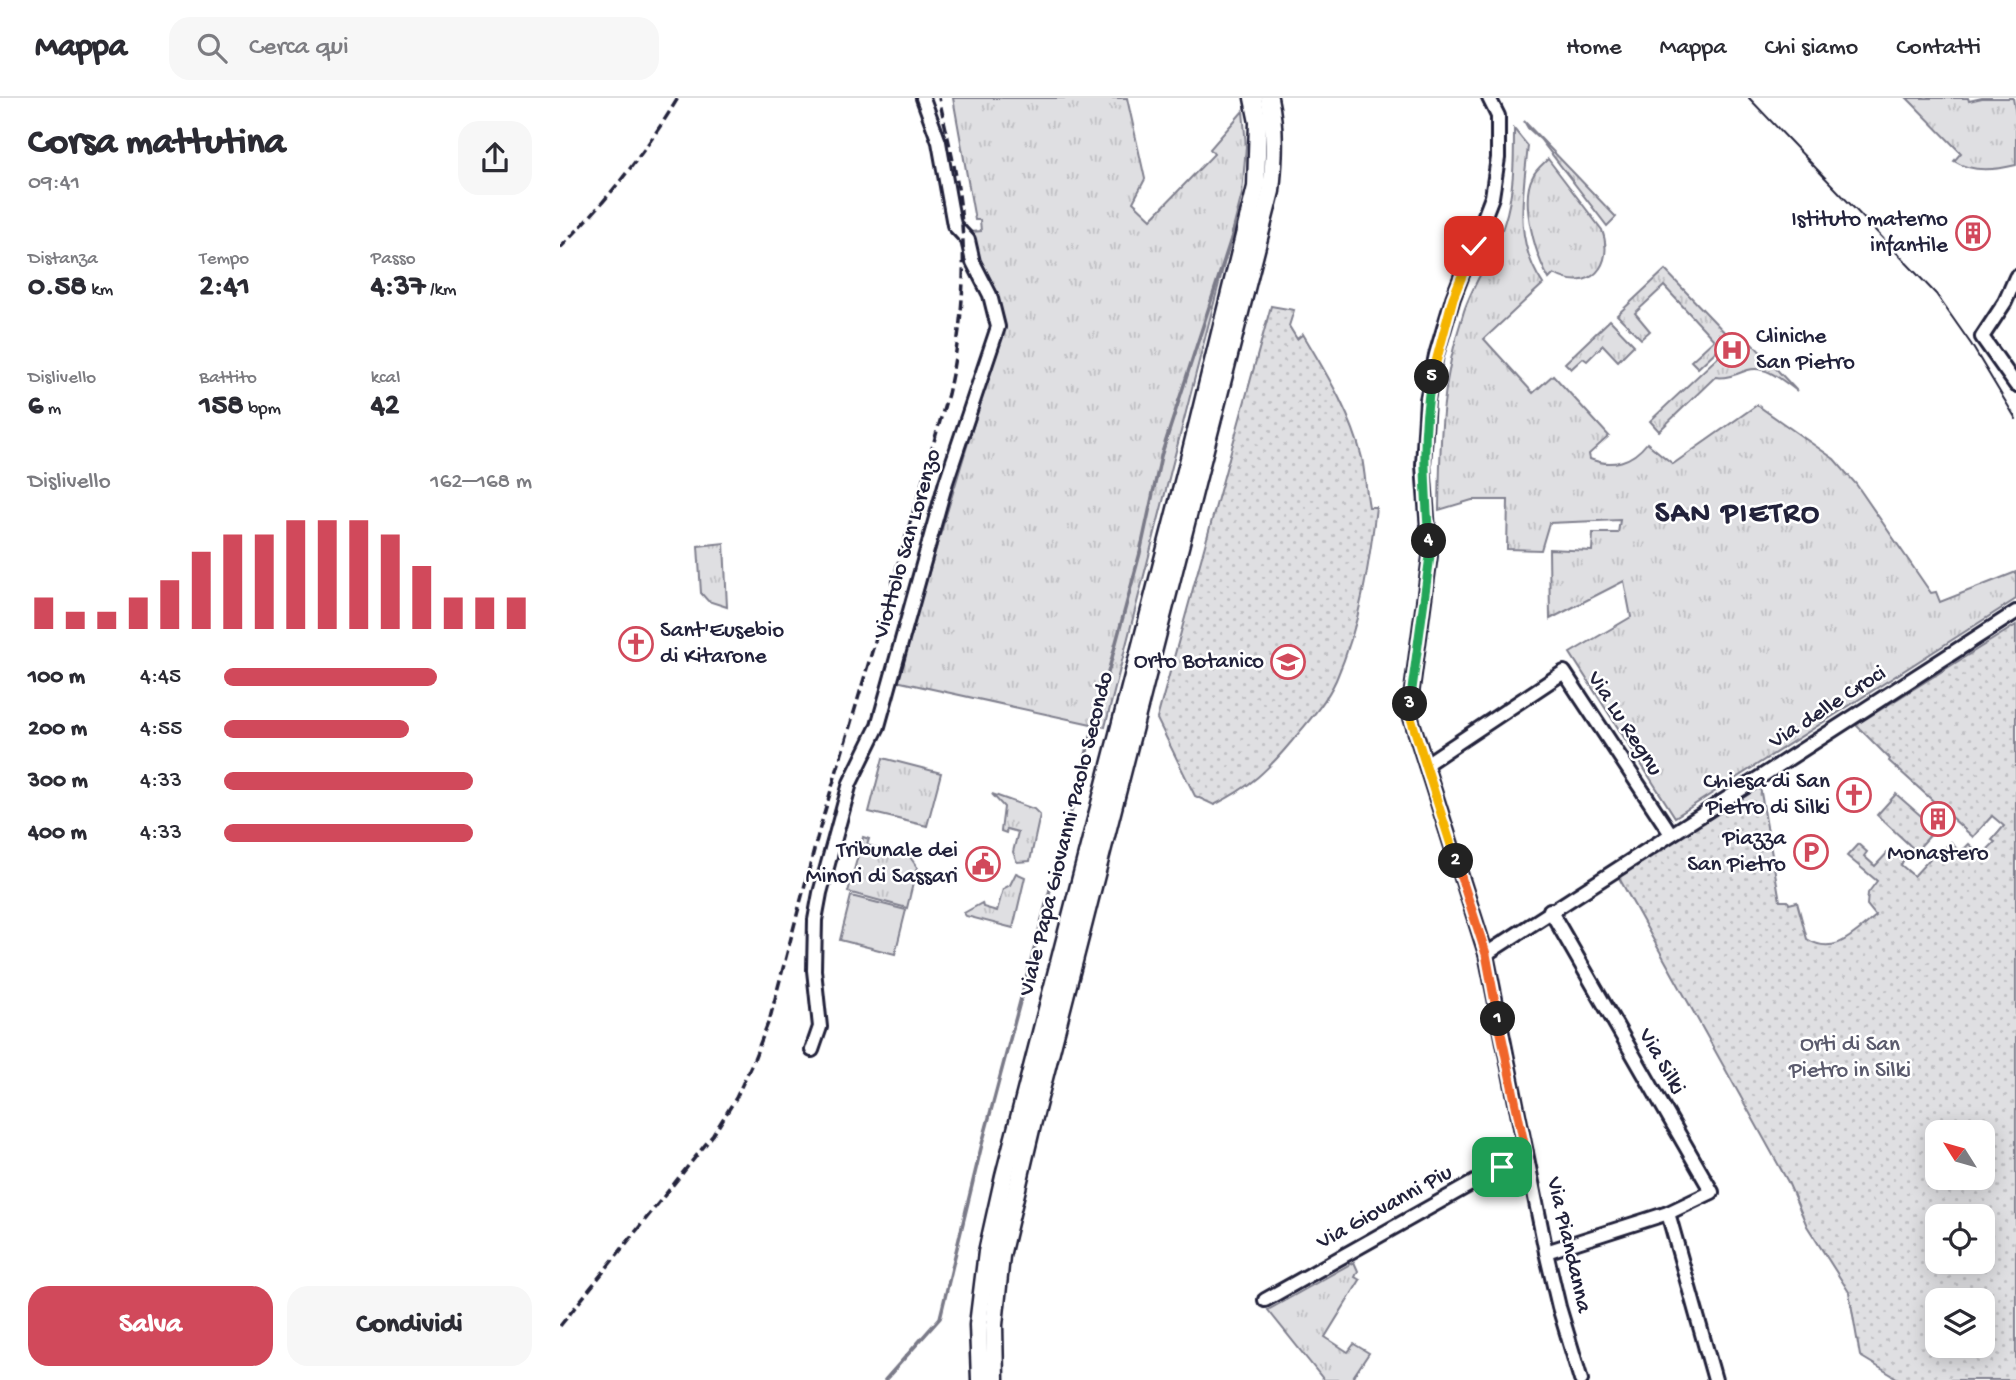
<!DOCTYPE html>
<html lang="it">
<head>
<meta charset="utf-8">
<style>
	:root { --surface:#fff; --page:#f7f7f7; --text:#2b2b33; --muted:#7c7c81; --line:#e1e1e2; --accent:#d1495b }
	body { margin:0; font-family:"Gochi Hand",sans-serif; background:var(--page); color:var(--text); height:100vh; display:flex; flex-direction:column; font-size:26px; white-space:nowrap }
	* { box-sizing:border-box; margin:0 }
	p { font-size:23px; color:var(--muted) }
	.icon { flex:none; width:38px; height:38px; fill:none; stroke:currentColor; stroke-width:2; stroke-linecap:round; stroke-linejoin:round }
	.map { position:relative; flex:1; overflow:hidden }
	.sheet { display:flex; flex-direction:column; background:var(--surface); width:560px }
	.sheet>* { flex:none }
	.needle { width:46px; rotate:307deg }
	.fabs { position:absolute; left:1365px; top:1022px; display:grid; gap:14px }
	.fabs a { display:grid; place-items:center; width:70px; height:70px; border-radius:14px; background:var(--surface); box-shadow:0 4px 18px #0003; font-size:35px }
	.pin { position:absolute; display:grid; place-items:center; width:60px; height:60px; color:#fff; margin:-30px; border-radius:14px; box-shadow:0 4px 10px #0006 }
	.km { position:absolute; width:35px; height:35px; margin:-18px; border-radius:50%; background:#222; color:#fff; font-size:19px; line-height:35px; text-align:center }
	.round { display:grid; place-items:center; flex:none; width:74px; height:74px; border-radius:21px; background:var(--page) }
	.headline { display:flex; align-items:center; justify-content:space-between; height:119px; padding:0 28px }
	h1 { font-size:38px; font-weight:800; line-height:52px }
	.metrics { display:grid; grid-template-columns:repeat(3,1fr); gap:10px; height:119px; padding:7px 28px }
	.metrics div { display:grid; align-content:center }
	.metrics b { font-size:30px; font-weight:800 }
	.metrics small { font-size:19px; font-weight:400 }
	.metrics p { font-size:19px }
	.chart { height:196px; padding:14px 28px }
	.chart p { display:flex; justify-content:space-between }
	.chart svg { width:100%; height:126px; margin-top:7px; stroke:var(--accent); stroke-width:6 }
	.button { display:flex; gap:14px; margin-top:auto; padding:14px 28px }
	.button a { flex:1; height:80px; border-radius:21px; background:var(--accent); color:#fff; font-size:28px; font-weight:800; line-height:80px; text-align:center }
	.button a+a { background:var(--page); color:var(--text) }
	ul { padding:0 28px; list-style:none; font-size:23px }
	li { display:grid; grid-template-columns:112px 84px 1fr; align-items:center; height:52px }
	li i { height:18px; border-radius:9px; background:var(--accent) }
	header { display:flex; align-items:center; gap:42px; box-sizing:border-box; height:98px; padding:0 35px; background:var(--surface); border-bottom:2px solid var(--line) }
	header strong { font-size:33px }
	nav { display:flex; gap:38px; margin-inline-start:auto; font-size:24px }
	.search { width:490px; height:63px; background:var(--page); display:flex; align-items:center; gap:18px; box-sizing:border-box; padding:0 24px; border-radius:21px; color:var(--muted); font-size:26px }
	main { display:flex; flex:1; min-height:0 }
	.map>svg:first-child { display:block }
	.grass { fill:url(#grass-tufts); stroke:#80808e; stroke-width:2 }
	.park { fill:#dfdfe2; stroke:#80808e; stroke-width:2 }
	.garden { fill:url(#garden-dots); stroke:#80808e; stroke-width:2; fill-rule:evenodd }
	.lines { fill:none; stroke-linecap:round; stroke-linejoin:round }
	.stream { stroke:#7a7a88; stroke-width:3.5 }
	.minor-casing { stroke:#22223b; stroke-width:18 }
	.major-casing { stroke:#22223b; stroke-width:21 }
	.minor { stroke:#fff; stroke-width:12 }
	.major { stroke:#fff; stroke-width:16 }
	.tram { stroke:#22223b; stroke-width:2 }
	.rail { stroke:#22223b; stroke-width:3.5; stroke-dasharray:10 5; stroke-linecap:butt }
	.split-1-casing { stroke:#fff; stroke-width:14 }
	.split-2-casing { stroke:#fff; stroke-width:14 }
	.split-3-casing { stroke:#fff; stroke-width:14 }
	.split-4-casing { stroke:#fff; stroke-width:14 }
	.split-5-casing { stroke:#fff; stroke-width:14 }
	.split-6-casing { stroke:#fff; stroke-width:14 }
	.split-1 { stroke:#f0652b; stroke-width:9 }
	.split-2 { stroke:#f0652b; stroke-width:9 }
	.split-3 { stroke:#f5b400; stroke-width:9 }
	.split-4 { stroke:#22a559; stroke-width:9 }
	.split-5 { stroke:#22a559; stroke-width:9 }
	.split-6 { stroke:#f5b400; stroke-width:9 }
	.labels { text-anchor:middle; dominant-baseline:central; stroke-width:5; stroke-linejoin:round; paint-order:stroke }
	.poi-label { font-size:23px; fill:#22223b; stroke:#fff; text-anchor:end }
	.street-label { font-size:23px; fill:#22223b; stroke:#fff }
	.park-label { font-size:23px; fill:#5b5b6d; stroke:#fff }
	.district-label { font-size:30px; font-weight:bold; letter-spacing:2px; fill:#22223b; stroke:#fff }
</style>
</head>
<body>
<header>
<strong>Mappa</strong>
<div class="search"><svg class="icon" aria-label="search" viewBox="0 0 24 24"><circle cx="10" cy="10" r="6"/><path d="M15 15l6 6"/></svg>Cerca qui</div>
<nav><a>Home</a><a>Mappa</a><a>Chi siamo</a><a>Contatti</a></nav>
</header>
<main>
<section class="sheet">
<div class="headline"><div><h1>Corsa mattutina</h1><p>09:41</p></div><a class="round"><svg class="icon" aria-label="share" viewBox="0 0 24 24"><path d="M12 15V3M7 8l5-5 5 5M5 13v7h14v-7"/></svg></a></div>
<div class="metrics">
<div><p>Distanza</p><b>0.58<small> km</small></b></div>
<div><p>Tempo</p><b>2:41</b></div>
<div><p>Passo</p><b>4:37<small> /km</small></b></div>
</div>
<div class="metrics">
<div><p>Dislivello</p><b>6<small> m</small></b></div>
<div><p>Battito</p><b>158<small> bpm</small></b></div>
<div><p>kcal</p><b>42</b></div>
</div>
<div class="chart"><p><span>Dislivello</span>162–168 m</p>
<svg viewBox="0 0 160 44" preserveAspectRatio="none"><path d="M5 44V33M15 44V38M25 44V38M35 44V33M45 44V27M55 44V17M65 44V11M75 44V11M85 44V6M95 44V6M105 44V6M115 44V11M125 44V22M135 44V33M145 44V33M155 44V33"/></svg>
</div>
<ul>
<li><b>100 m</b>4:45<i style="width:69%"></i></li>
<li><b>200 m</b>4:55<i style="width:60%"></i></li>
<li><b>300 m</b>4:33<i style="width:81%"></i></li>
<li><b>400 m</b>4:33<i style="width:81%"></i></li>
</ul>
<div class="button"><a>Salva</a><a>Condividi</a></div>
</section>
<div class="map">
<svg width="1456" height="1282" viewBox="0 0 1456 1282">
	<defs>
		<pattern id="grass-tufts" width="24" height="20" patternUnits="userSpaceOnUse" patternTransform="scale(1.75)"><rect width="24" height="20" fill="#dfdfe2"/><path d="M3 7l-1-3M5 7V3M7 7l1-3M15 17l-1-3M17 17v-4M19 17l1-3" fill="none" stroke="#bfbfc3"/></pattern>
		<pattern id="garden-dots" width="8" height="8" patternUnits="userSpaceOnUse" patternTransform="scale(1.75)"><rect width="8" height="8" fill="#dfdfe2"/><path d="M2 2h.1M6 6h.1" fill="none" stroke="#bfbfc3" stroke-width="1.8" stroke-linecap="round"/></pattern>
	</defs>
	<rect width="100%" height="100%" fill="#fff"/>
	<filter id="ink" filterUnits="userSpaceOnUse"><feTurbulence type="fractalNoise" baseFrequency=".0143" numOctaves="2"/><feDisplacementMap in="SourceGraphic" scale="14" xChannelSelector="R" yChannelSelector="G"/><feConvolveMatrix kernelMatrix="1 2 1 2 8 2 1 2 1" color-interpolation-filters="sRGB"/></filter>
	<g filter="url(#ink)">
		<g class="grass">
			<polygon points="393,0 567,0 585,81 573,104 591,121 654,56 650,51 683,13 686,48 682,96 545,629 336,583 443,229 413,164 411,134 421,133 420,122 415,122"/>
			<path d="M 1347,0 L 1408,0 L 1409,3 L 1422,0 L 1453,0 L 1456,17 L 1456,67 C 1436,72 1412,75 1394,63 L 1401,55 Z"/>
			<polygon points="964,23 1056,119 1047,128 980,41 968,30"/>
			<path d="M 954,31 L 968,48 C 963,97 953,142 983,186 L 924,241 L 973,295 L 993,277 L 1049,338 L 1029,356 L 1030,361 C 1052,370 1072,364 1087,345 L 1113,366 L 1197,307 L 1274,361 L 1296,386 L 1371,495 L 1376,494 L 1380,504 L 1456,474 L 1456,501 L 1115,719 L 1010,555 L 1071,519 L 1064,483 L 990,521 L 989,451 L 1032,453 L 1033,435 L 1058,435 L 1060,422 L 989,425 L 981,452 L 947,451 L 948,402 L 912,402 L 879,412 C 880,340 881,283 904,213 C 914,183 934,156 944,126 C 954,96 954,62 954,31 Z"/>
			<path d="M 988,61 L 1042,132 C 1055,167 1030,196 994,176 L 989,181 C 976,158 959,103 973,78 C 976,71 983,66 988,61 Z"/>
			<polygon points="1105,172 1170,240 1138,270 1131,263 1154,242 1104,188 1075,215 1090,233 1081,241 1057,217"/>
			<polygon points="1050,222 1074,247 1058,263 1043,247 1027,263 1023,260 1011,271 1005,265"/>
			<path d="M 1174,244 L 1183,252 L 1192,245 L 1237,293 C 1223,283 1207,267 1188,272 C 1176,276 1167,281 1155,279 L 1099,333 L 1090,323 Z"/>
			<polygon points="164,445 167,509 148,503 141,495 138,448"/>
			<polygon points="323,660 381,675 367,728 309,714"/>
			<polygon points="432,696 474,711 480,717 470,763 457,764 453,754 458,734 447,731 446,735 441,733 444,709"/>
			<polygon points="303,739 309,741 307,747 350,759 357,769 347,810 288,794"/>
			<polygon points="456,775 465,779 453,830 406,818 404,815 422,805 423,809 437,813 443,791 450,787"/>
			<polygon points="794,1164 798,1173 795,1179 800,1182 765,1239 788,1254 794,1246 809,1255 791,1282 764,1282 708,1212"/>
		</g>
		<polygon class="park" points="291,798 346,812 335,856 280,842"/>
		<g class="garden">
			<path d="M 711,208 L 734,212 L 729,228 L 737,241 L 743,236 C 766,275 791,315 802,360 C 805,376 806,393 809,409 L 816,409 C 809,468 800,527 776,582 C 766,604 748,624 732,643 C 707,673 690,689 654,707 L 635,698 L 597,621 Z"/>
			<path d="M 1456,527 L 1456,1282 L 1340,1282 L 1300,1258 L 1289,1194 L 1247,1128 L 1228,1084 L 1058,778 L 1200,689 L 1220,803 L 1228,803 L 1229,806 L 1237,804 L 1247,841 C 1275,859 1294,835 1316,818 L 1307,807 L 1308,795 L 1317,783 L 1287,758 L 1298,746 L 1307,754 L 1304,758 L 1315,768 L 1331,751 L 1343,763 L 1341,767 L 1354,778 L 1376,754 L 1379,756 L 1391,744 L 1400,755 L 1409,746 L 1421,758 L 1435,744 L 1432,742 L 1444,728 L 1432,718 L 1413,739 L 1329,663 L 1330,661 L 1296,627 ZM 1377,1034 L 1423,1034 L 1423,1080 L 1377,1080 ZM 1377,1118 L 1423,1118 L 1423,1164 L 1377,1164 ZM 1377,1202 L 1423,1202 L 1423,1248 L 1377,1248 Z"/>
			<polygon points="1336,696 1376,731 1356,753 1317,717"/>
		</g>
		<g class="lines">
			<polyline class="stream" points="325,1282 380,1220 422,1046 580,455 601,358 681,110"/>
			<g class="minor-casing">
				<g id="minor">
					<polyline points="929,0 938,18 938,60 932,99 893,200 876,257 867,302 863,367 870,458 849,614 926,856 986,1154 999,1209 1021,1282"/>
					<polyline points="1456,179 1445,204 1422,239 1456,287"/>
					<polyline points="866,666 1004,574 1111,736"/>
					<polyline points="926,856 1456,514"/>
					<polyline points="252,952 260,929 254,872 255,822 260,795 290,685 318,628 386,384 438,229 430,197 413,164 408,142 394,127 379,44 363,0"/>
					<polyline points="1108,1115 1155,1282"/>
					<polyline points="986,1154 1108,1115 1152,1094 990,812"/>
					<polyline points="705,1202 966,1055"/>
				</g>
			</g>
			<g class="major-casing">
				<g id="major">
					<polyline points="420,1282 418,1227 427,1154 444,1078 630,357 696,89 698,24 693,0"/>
					<path d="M 435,1282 L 434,1227 L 441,1158 L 472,1027 L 711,93 C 714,61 716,31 709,0"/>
				</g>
			</g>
			<use href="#minor" class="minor"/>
			<use href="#major" class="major"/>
			<polyline class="tram" points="1189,0 1376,196 1411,246 1456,321"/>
			<g class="rail">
				<path d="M 0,150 C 45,105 85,55 118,0"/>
				<path d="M 0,1228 L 153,1037 L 176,1000 L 194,961 L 210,920 L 259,733 L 388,296 C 401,236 407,176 401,115 C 398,77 387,38 379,0"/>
			</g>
		</g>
	</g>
	<g class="lines" filter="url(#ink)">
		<g class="split-1-casing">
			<polyline id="split-1" points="938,921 966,1055 942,1069"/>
		</g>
		<g class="split-2-casing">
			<polyline id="split-2" points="896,763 926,856 938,921"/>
		</g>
		<g class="split-3-casing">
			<polyline id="split-3" points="850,606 849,614 896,763"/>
		</g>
		<g class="split-4-casing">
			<polyline id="split-4" points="850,606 870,458 869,443"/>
		</g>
		<g class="split-5-casing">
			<path id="split-5" d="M 869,443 C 865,388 861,334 872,279"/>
		</g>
		<g class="split-6-casing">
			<polyline id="split-6" points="872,279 893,200 914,148"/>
		</g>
		<use href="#split-1" class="split-1"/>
		<use href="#split-2" class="split-2"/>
		<use href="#split-3" class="split-3"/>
		<use href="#split-4" class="split-4"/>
		<use href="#split-5" class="split-5"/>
		<use href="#split-6" class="split-6"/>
	</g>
	<defs>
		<g id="building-ring" transform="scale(1.75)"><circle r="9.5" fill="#fff" stroke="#d1495b" stroke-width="1.5"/><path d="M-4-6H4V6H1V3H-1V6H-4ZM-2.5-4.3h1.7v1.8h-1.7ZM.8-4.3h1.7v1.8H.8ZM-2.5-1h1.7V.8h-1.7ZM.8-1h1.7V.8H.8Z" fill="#d1495b"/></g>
		<g id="hospital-ring" transform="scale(1.75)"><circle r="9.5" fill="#fff" stroke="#d1495b" stroke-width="1.5"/><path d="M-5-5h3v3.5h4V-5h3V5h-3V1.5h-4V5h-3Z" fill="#d1495b"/></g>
		<g id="church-ring" transform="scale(1.75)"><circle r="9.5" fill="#fff" stroke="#d1495b" stroke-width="1.5"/><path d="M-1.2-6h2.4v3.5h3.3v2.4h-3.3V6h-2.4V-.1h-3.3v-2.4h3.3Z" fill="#d1495b"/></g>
		<g id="university-ring" transform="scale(1.75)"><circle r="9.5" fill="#fff" stroke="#d1495b" stroke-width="1.5"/><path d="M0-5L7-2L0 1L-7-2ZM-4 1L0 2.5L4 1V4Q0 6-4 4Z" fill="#d1495b"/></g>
		<g id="parking-ring" transform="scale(1.75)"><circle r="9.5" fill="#fff" stroke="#d1495b" stroke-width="1.5"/><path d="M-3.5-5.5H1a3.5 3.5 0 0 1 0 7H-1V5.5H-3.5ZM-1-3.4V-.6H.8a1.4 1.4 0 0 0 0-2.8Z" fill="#d1495b"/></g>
		<g id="civic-ring" transform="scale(1.75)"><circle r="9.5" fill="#fff" stroke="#d1495b" stroke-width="1.5"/><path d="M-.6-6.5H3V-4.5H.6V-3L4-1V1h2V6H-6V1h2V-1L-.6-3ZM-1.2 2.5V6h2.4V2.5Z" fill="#d1495b"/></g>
	</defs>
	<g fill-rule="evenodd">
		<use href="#building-ring" x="1413" y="135"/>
		<use href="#hospital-ring" x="1172" y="252"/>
		<use href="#church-ring" x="76" y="546"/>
		<use href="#university-ring" x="728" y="564"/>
		<use href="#church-ring" x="1294" y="697"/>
		<use href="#building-ring" x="1378" y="721"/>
		<use href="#parking-ring" x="1251" y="754"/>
		<use href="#civic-ring" x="423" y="766"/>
	</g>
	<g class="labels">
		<g class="poi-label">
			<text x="1388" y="122">Istituto materno<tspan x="1388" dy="26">infantile</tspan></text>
			<text x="1196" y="239" text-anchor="start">Cliniche<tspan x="1196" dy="26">San Pietro</tspan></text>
			<text x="100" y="533" text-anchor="start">Sant'Eusebio<tspan x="100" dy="26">di Kitarone</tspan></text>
			<text x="704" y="564">Orto Botanico</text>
			<text x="1270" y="684">Chiesa di San<tspan x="1270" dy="26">Pietro di Silki</tspan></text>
			<text x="1226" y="741">Piazza<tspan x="1226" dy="26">San Pietro</tspan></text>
			<text x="398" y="753">Tribunale dei<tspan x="398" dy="26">Minori di Sassari</tspan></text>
			<text x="1378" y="756" text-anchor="middle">Monastero</text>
		</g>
		<g class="street-label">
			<text transform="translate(348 446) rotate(-74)">Viottolo San Lorenzo</text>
			<text transform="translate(1268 610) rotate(-33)">Via delle Croci</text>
			<text transform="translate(1064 626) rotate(57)">Via Lu Regnu</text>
			<text transform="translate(507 736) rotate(-76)">Viale Papa Giovanni Paolo Secondo</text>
			<text transform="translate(1101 964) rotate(60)">Via Silki</text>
			<text transform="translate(825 1110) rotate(-29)">Via Giovanni Piu</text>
			<text transform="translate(1008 1147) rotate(77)">Via Piandanna</text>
		</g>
		<g class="park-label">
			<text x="1290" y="947">Orti di San<tspan x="1290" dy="26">Pietro in Silki</tspan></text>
		</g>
		<g class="district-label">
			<text x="1178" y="417">SAN PIETRO</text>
		</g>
	</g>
</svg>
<div class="fabs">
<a><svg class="needle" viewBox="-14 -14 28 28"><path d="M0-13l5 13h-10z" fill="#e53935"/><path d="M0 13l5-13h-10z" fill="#7c7c81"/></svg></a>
<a><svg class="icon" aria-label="locate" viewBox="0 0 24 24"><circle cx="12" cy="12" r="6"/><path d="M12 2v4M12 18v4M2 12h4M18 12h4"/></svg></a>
<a><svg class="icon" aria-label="layers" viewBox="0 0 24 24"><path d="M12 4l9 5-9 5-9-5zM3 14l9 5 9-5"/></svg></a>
</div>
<div class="pin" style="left:942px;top:1069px;background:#1e9e55"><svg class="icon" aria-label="arrive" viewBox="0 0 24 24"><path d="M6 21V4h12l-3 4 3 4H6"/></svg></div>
<div class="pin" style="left:914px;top:148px;background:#d93025"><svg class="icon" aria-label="check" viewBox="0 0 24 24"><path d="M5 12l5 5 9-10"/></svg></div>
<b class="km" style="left:938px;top:921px">1</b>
<b class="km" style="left:896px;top:763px">2</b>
<b class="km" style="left:850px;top:606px">3</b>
<b class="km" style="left:869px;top:443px">4</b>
<b class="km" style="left:872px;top:279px">5</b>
</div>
</main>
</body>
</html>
